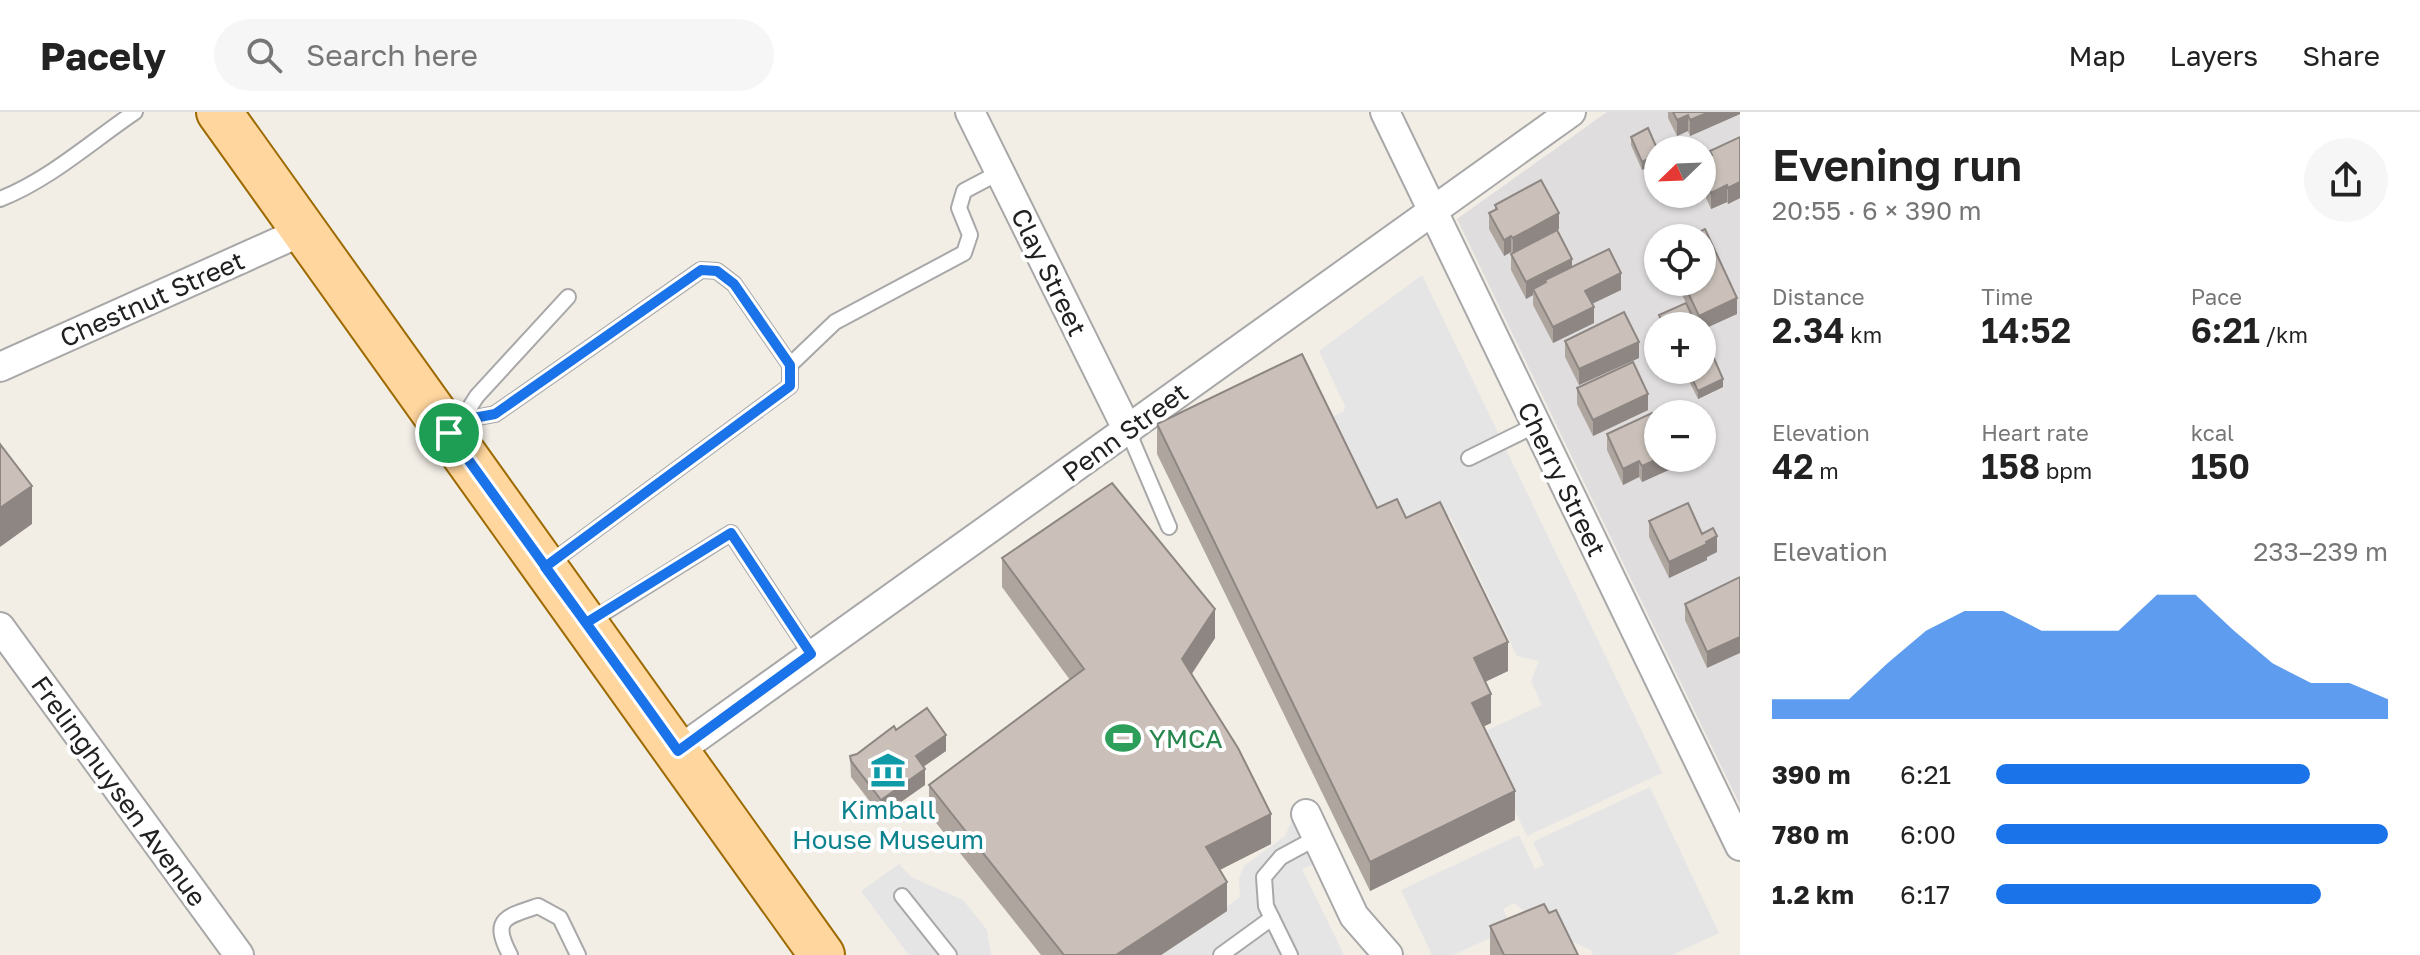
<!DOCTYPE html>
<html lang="en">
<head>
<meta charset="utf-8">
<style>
	:root { --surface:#fff; --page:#f6f6f6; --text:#222; --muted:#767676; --line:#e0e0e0; --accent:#1a73e8 }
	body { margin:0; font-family:"Golos Text",sans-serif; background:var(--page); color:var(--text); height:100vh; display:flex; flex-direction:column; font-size:30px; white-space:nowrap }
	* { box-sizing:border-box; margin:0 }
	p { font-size:26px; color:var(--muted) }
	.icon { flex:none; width:44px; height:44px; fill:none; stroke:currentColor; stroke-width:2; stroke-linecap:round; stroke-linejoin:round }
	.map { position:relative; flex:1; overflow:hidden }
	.drawer { display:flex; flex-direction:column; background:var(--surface); width:680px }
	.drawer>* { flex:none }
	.needle { width:52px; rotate:247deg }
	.tools { position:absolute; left:1644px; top:24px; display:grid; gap:16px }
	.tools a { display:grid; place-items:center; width:72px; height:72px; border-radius:50%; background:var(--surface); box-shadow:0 2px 6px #0004; font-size:40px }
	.pin { position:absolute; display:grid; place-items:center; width:68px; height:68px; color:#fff; margin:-34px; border:4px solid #fff; border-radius:50%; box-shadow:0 2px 8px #0007 }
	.round { display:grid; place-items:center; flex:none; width:84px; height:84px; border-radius:42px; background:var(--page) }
	.summary { display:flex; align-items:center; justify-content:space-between; height:136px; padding:0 32px }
	h1 { font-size:44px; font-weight:600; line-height:60px }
	.stats { display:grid; grid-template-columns:repeat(3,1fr); gap:12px; height:136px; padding:8px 32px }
	.stats div { display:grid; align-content:center }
	.stats b { font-size:34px; font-weight:600 }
	.stats small { font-size:22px; font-weight:400 }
	.stats p { font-size:22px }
	.chart { height:224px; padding:16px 32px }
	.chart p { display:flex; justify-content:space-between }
	.chart svg { width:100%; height:144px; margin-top:8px; fill:var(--accent); opacity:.7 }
	ul { padding:0 32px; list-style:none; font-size:26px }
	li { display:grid; grid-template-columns:128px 96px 1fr; align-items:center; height:60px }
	li i { height:20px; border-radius:10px; background:var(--accent) }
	header { display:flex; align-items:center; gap:48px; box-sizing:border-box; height:112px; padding:0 40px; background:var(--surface); border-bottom:2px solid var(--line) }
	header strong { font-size:38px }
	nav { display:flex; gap:44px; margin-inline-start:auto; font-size:28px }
	.search { width:560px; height:72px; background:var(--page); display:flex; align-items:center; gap:20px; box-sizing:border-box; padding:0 28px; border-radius:44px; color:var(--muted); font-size:30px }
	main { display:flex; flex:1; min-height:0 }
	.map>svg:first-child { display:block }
	.residential { fill:#dfdddd; fill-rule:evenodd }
	.parking { fill:#e5e5e5 }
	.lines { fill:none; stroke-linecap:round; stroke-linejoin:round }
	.service-casing { stroke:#a8a8a8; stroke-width:18 }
	.minor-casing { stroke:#a8a8a8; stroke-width:32 }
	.primary-casing { stroke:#9d6a00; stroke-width:48 }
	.service { stroke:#fff; stroke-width:14 }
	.minor { stroke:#fff; stroke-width:28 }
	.primary { stroke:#ffd69e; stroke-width:44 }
	.wall { fill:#aea59f }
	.shaded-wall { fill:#8d8682 }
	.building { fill:#cac0b9; stroke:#8d8682; stroke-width:2 }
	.route-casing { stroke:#fff; stroke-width:16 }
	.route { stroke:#1a73e8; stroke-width:10 }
	.labels { text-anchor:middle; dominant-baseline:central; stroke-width:8; stroke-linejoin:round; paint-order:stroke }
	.street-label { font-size:26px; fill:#212121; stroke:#fff }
	.leisure-label { font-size:26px; fill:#27864d; stroke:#fff; text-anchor:start }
	.culture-label { font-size:26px; fill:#0d838f; stroke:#fff }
</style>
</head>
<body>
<header>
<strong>Pacely</strong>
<div class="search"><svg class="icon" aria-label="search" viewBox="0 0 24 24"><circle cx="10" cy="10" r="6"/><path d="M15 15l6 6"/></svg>Search here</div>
<nav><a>Map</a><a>Layers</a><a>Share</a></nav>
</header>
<main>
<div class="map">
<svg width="1740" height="843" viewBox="0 0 1740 843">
	<rect width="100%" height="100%" fill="#f2eee6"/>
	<path class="residential" d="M 1607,0 L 1740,0 L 1740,693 L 1457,107 ZM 1658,38 L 1702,38 L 1702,82 L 1658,82 ZM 1658,126 L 1702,126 L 1702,170 L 1658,170 ZM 1658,214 L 1702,214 L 1702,258 L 1658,258 ZM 1658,302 L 1702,302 L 1702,346 L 1658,346 Z"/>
	<g class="parking">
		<polygon points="1422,163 1662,661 1527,724 1479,622 1542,593 1531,569 1539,549 1517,544 1450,404 1412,423 1378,412 1326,308 1344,299 1345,294 1319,239"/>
		<polygon points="1650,675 1719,821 1672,843 1593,843 1591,838 1551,820 1514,791 1503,797 1512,816 1453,843 1432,843 1401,778 1519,723 1535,757 1544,753 1533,730"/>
		<polygon points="1293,706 1315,752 1302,757 1344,843 1161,843 1240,785 1239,767 1244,754 1285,724"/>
		<polygon points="899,752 911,765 963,788 987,818 991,843 909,843 861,779"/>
	</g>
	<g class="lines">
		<g class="service-casing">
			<g id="service">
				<path d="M 0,87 C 49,68 92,29 135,0"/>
				<polyline points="790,253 835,210 964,141 970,123 959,96 964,79 1000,60"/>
				<polyline points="463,308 495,302 701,158 717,159 734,172 790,253 790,274 549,452"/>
				<polyline points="459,312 477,284 568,185"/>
				<polyline points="1128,319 1169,415"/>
				<polyline points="1469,346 1536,313"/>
				<polyline points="589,510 731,421 811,542"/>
				<polyline points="902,784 949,843"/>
				<path d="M 510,843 C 491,807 505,805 538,794 L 560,806 L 578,843"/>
				<polyline points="1221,843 1272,806"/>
				<polyline points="1290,843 1266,794 1264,765 1281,745 1318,725"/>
			</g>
		</g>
		<g class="minor-casing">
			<g id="minor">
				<polyline points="970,0 1128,319"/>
				<polyline points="1385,0 1740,734"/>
				<polyline points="0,255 303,119"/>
				<polyline points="0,515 239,843"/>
				<polyline points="678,639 1571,0"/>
				<polyline points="1306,702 1354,804 1388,843"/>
			</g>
		</g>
		<g class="primary-casing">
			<polyline id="primary" points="219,0 822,843"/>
		</g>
		<use href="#service" class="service"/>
		<use href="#minor" class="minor"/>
		<use href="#primary" class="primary"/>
	</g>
	<g class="wall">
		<polygon points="1668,0 1740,0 1740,2 1690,24 1688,19 1677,24 1668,6"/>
		<polygon points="1631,25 1658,39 1642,58 1631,33"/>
		<polygon points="1740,25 1740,86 1728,92 1727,90 1711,97 1702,77 1702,48 1710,44 1710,39"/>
		<polygon points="1495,93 1559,117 1557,119 1572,155 1621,178 1592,192 1594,211 1553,231 1533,193 1533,183 1526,187 1511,158 1511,142 1512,141 1511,140 1504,144 1489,117 1489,101 1495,98"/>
		<polygon points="1676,170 1702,170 1737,202 1702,214 1660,214 1659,203 1686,191"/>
		<polygon points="1565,229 1639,246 1579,273 1565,245"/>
		<polygon points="1686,258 1702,258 1723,275 1698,287 1686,263"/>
		<polygon points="1577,276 1648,298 1593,324 1577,292"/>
		<polygon points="1157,312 1406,406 1508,559 1485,570 1491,611 1484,614 1515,708 1370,779 1157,342"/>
		<polygon points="1607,322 1671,346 1671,357 1642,370 1639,365 1623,373 1607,338"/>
		<polygon points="1649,409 1702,422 1717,440 1707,445 1707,448 1669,466 1649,425"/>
		<polygon points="1002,446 1215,526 1192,562 1271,732 1219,758 1227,799 1161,843 1041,843 929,702 929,673 1070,568 1002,475"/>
		<polygon points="1740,465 1707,556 1685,508 1685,492"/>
		<polygon points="896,618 946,639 923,654 925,673 881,704 851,665 850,644 857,642"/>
		<polygon points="1549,801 1578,843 1490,843 1490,814"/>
	</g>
	<g class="shaded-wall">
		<polygon points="1709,0 1740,0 1740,2 1690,24 1690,8"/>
		<polygon points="1688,3 1688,19 1677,24 1677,8"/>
		<polygon points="1658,42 1658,50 1642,58 1642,50"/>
		<polygon points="1740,70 1740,86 1728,92 1728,76"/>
		<polygon points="1727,73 1727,90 1711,97 1711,81"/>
		<polygon points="1559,101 1559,117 1513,142 1513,126"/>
		<polygon points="1511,124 1511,140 1504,144 1504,128"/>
		<polygon points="1572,147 1572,163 1545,168 1545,177 1533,177 1533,183 1526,187 1526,170"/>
		<polygon points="1621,161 1621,178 1585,195 1585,179"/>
		<polygon points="1737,186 1737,202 1702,218 1702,214 1699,214 1699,204"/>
		<polygon points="1594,195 1594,211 1553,231 1553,215"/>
		<polygon points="1639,230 1639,246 1579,273 1579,257"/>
		<polygon points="1723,267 1723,275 1698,287 1698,279"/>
		<polygon points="1648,282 1648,298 1593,324 1593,308"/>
		<polygon points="1660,346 1671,346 1671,357 1642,370 1642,354"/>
		<polygon points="1639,349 1639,365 1623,373 1623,357"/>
		<polygon points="32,374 32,412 0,435 0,396"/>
		<polygon points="1717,424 1717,440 1707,445 1707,448 1669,466 1669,450"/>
		<polygon points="1215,497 1215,526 1182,576 1182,547"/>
		<polygon points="1740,525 1740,541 1707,556 1707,540"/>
		<polygon points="1508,530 1508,559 1474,575 1474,546"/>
		<polygon points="1491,582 1491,611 1472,620 1472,591"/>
		<polygon points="946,623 946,639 916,660 916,644"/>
		<polygon points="925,657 925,673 881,704 881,688"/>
		<polygon points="1515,679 1515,708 1370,779 1370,750"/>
		<polygon points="1271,702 1271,732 1206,765 1206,735"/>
		<polygon points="1227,770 1227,799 1161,843 1116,843"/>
	</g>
	<g class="building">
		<polygon points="1673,0 1709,0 1690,8 1688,3 1677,8"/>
		<polygon points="1648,16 1658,39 1658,42 1642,50 1631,25"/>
		<polygon points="1740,25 1740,70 1728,76 1727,73 1711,81 1702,61 1702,48 1712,43 1710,39"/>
		<polygon points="1541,68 1559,101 1513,126 1511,124 1504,128 1489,101 1497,97 1495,93"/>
		<polygon points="1705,117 1737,186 1699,204 1683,170 1702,170 1702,126 1687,126"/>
		<polygon points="1557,118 1572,147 1526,170 1511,142"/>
		<polygon points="1609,137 1621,161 1585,179 1594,195 1553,215 1533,177 1546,170 1545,168"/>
		<polygon points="1686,191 1697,214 1664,214 1659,203"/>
		<polygon points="1624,200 1639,230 1579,257 1565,229"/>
		<polygon points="1302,242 1377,396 1397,387 1406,406 1440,390 1508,530 1474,546 1491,582 1472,591 1515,679 1370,750 1157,312"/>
		<polygon points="1712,242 1723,267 1698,279 1688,258 1702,258 1702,247"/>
		<polygon points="1633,250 1648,282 1593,308 1577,276"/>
		<polygon points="1652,301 1658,314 1658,346 1660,346 1642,354 1639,349 1623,357 1607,322"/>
		<polygon points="0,332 32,374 0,396"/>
		<polygon points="1112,371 1215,497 1182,547 1238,636 1271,702 1206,735 1227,770 1116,843 1064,843 929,673 1084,557 1002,446"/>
		<polygon points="1688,391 1702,422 1713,416 1717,424 1706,430 1707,432 1669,450 1649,409"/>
		<polygon points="1740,465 1740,525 1707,540 1685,492"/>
		<polygon points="927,596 946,623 916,644 925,657 881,688 851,649 850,644 857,642 894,614 896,618"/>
		<polygon points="1544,792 1549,801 1556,798 1578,843 1504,843 1490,814"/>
	</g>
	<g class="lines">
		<g class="route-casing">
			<path id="route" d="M 449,321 L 586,511 L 731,421 L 811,542 L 678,639 C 634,577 590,516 545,455 L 790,274 L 790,253 L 734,172 L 717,159 L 701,158 L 495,302 L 463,308 L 449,321"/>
		</g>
		<use href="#route" class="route"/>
	</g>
	<defs>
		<g id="stadium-bare" transform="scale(2.76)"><path d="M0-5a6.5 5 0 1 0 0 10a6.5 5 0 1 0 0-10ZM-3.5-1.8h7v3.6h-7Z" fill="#2e9e5b" stroke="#fff" stroke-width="2.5" paint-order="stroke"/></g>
		<g id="museum-bare" transform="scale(2.76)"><path d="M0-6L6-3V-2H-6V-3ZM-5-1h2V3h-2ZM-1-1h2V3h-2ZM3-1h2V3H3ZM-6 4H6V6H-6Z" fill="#0f9aa8" stroke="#fff" stroke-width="2.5" paint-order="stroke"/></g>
	</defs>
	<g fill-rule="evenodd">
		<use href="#stadium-bare" x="1123" y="626"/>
		<use href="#museum-bare" x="888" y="658"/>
	</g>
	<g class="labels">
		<g class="street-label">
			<text transform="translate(1049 160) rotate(64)">Clay Street</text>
			<text transform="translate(152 187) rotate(-24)">Chestnut Street</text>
			<text transform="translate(1125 320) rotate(-36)">Penn Street</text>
			<text transform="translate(1562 367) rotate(64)">Cherry Street</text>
			<text transform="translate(119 679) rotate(54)">Frelinghuysen Avenue</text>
		</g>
		<g class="leisure-label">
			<text x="1149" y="626">YMCA</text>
		</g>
		<g class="culture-label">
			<text x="888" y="697">Kimball<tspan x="888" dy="30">House Museum</tspan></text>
		</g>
	</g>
</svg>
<div class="tools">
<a><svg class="needle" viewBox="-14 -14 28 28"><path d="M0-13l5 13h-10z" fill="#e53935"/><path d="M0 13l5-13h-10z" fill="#767676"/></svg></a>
<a><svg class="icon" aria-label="locate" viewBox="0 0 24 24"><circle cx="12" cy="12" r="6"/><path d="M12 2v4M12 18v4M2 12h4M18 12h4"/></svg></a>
<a>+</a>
<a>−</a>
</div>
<div class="pin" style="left:449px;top:321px;background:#1e9e55"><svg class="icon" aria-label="arrive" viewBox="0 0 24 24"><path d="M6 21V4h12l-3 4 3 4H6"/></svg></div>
</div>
<section class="drawer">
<div class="summary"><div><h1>Evening run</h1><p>20:55 · 6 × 390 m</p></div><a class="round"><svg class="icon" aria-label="share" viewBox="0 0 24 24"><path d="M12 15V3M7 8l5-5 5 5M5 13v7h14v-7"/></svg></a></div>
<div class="stats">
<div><p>Distance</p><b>2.34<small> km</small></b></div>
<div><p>Time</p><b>14:52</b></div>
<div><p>Pace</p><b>6:21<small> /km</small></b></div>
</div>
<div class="stats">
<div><p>Elevation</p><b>42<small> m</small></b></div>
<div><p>Heart rate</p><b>158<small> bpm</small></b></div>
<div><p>kcal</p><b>150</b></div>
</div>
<div class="chart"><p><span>Elevation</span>233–239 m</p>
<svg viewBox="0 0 160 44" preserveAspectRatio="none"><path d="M0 44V38L10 38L20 38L30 27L40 17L50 11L60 11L70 17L80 17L90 17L100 6L110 6L120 17L130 27L140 33L150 33L160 38V44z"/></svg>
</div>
<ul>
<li><b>390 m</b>6:21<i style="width:80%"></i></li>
<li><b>780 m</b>6:00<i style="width:100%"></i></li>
<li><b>1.2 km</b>6:17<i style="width:83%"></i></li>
</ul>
</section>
</main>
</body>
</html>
